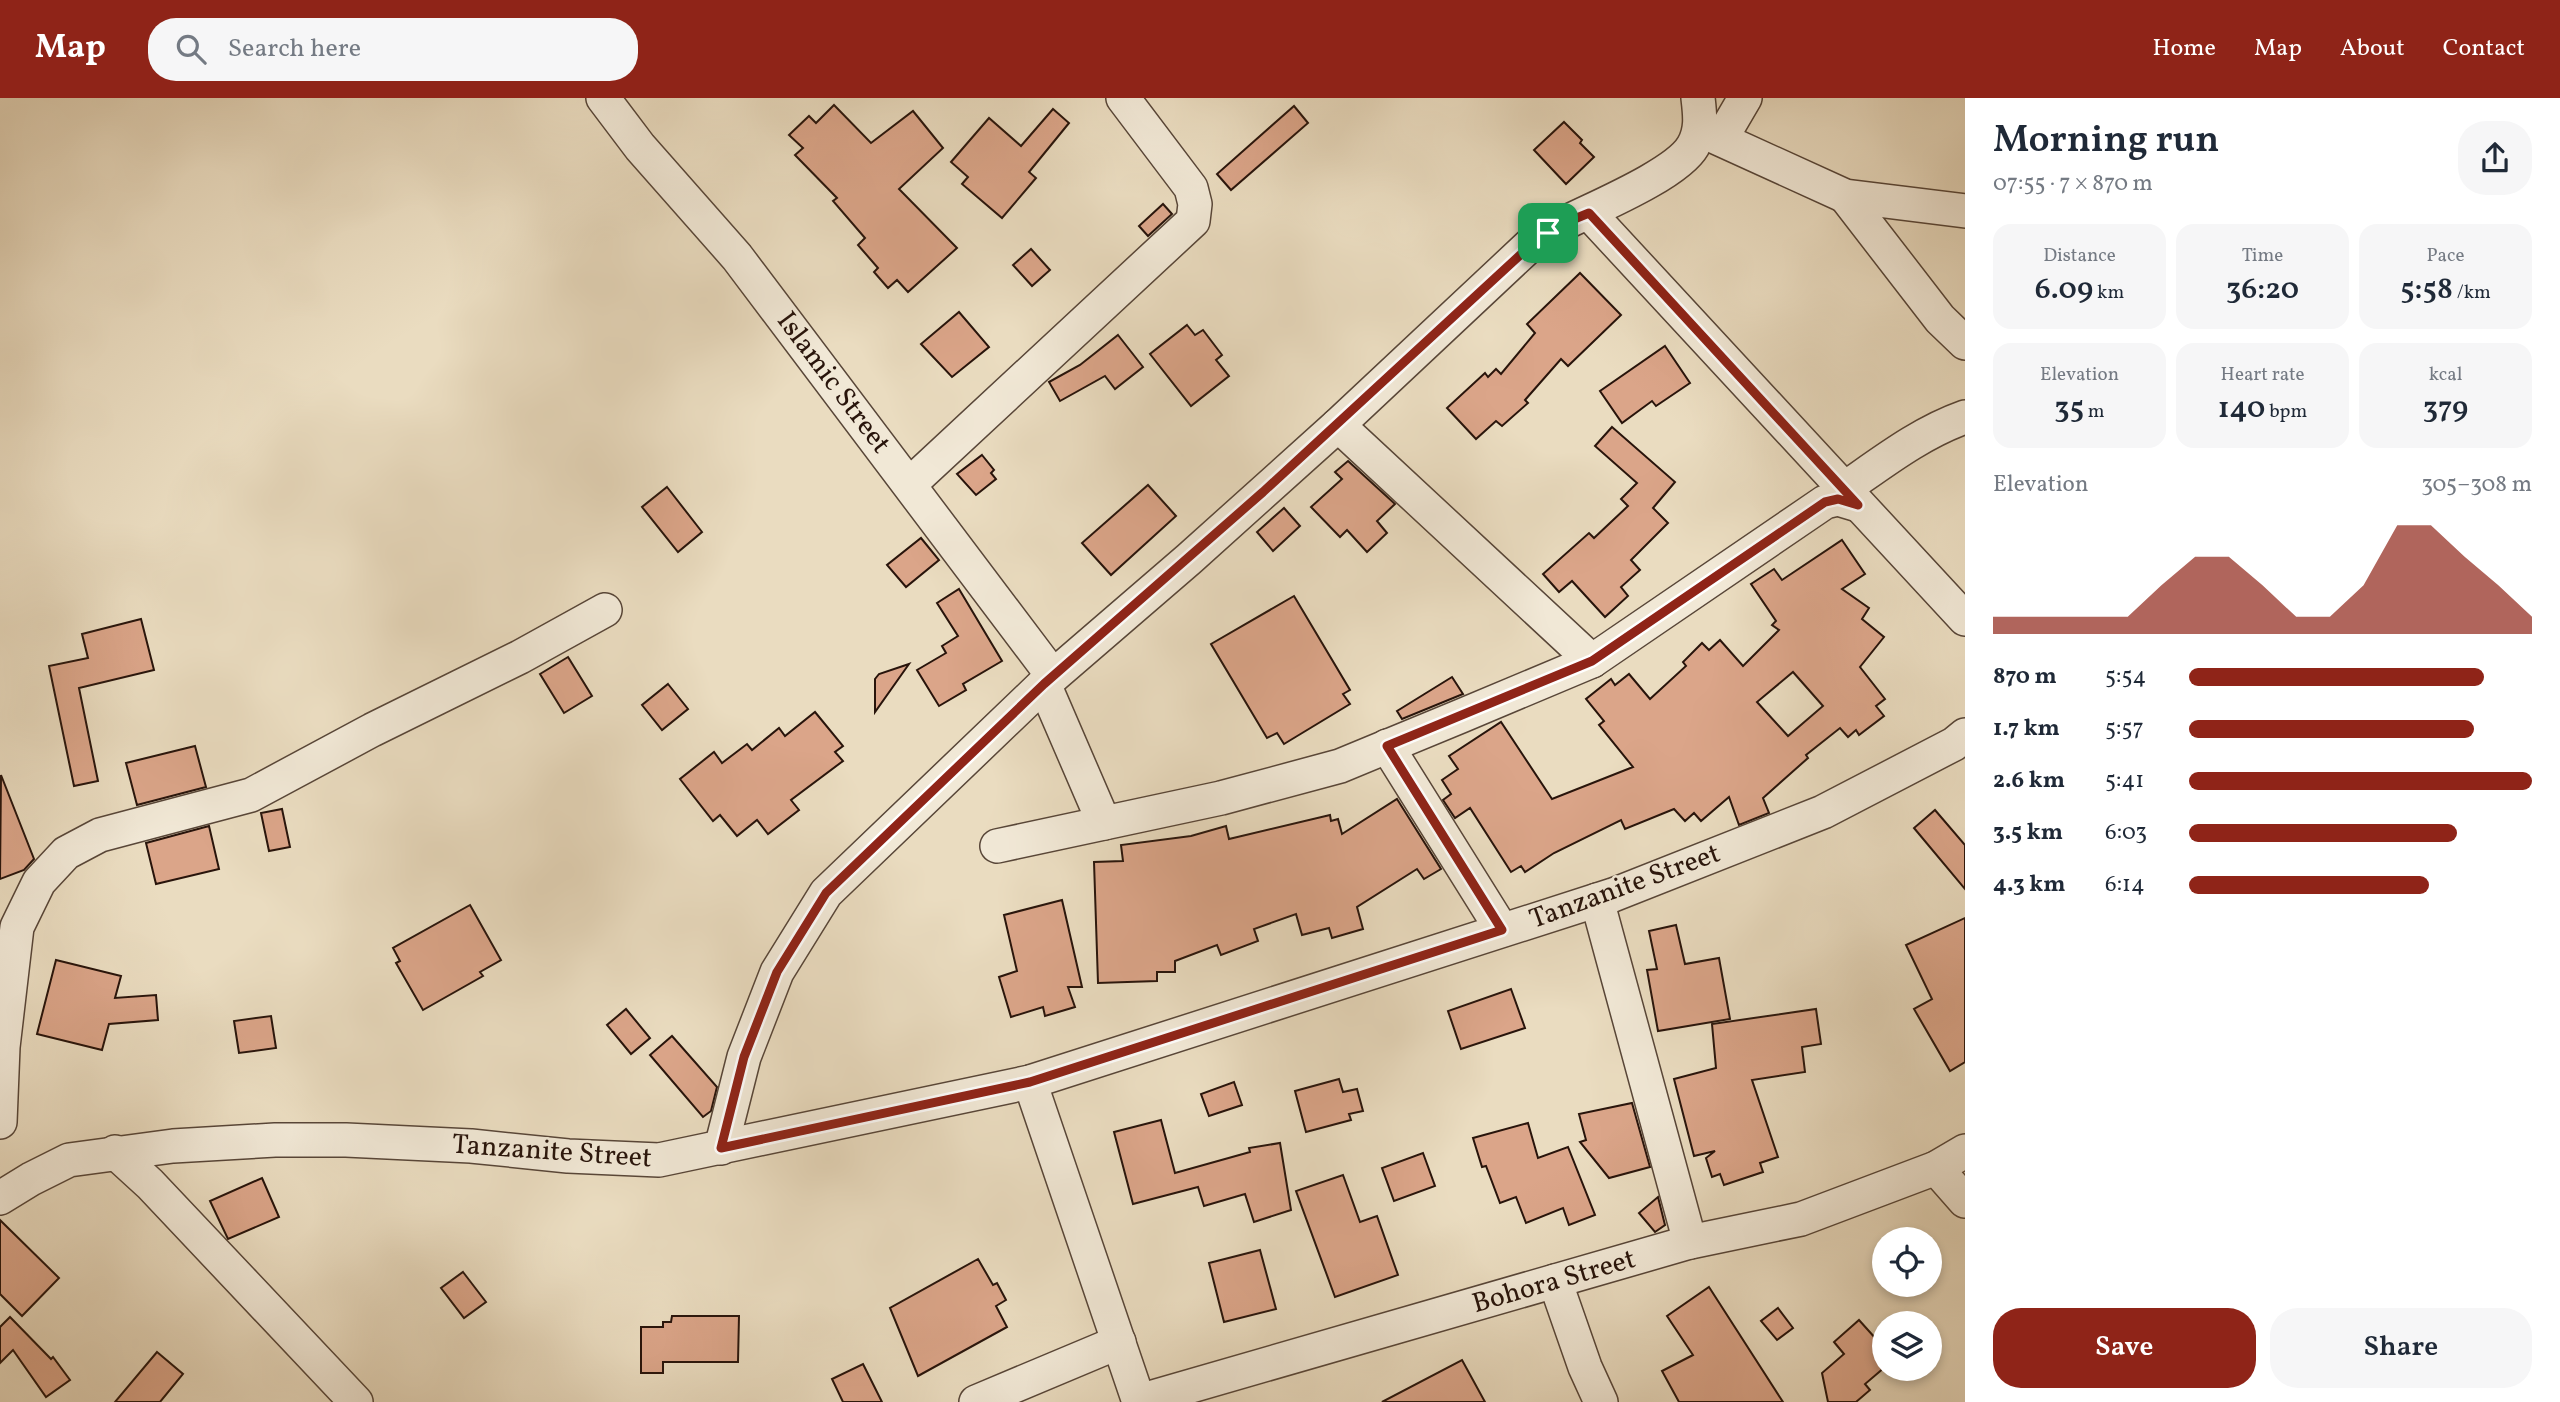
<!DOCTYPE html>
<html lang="en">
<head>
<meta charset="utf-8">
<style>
	:root { --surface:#fff; --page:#f6f6f7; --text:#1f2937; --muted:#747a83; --accent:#8f2418 }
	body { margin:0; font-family:Vollkorn,serif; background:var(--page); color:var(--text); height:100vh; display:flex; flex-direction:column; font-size:26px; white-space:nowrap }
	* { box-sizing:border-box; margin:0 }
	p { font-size:23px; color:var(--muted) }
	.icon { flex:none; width:38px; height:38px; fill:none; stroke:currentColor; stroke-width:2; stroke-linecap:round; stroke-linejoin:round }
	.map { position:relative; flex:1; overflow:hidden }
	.drawer { display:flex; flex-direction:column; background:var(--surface); width:595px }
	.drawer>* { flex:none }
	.tools { position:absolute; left:1872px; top:1129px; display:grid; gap:14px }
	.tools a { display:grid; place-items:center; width:70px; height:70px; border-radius:50%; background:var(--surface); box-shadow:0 4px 10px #0003; font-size:35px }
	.pin { position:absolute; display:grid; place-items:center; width:60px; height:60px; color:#fff; margin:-30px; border-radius:14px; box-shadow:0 4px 10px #0006 }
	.round { display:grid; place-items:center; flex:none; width:74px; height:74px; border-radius:28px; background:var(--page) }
	.headline { display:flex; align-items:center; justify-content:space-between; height:119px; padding:0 28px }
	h1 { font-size:38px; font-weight:600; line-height:52px }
	.figures { display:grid; grid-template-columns:repeat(3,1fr); gap:10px; height:119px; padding:7px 28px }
	.figures div { display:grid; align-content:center; border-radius:18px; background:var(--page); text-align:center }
	.figures b { font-size:30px; font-weight:600 }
	.figures small { font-size:19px; font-weight:400 }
	.figures p { font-size:19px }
	.chart { height:196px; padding:14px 28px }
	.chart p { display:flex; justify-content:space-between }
	.chart svg { width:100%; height:126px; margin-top:7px; fill:var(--accent); opacity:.7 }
	.button { display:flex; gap:14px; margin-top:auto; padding:14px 28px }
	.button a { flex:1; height:80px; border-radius:28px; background:var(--accent); color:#fff; font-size:28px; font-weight:600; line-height:80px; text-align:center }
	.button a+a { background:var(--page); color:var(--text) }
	ul { padding:0 28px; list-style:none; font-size:23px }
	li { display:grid; grid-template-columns:112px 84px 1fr; align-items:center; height:52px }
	li i { height:18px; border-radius:9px; background:var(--accent) }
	header { display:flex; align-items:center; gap:42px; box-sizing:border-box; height:98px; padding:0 35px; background:var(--accent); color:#fff }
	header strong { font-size:33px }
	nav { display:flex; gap:38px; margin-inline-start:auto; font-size:24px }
	.search { width:490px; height:63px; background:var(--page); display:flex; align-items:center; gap:18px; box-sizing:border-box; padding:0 24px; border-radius:28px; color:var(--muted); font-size:26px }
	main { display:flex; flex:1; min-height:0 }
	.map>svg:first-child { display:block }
	.building { fill:#dba589; stroke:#28140b; stroke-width:2; fill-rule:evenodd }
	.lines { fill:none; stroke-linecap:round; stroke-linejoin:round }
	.minor-casing { stroke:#584638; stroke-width:36 }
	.minor { stroke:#f1e8d6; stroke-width:33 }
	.route-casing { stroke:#fff; stroke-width:14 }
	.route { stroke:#8f2418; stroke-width:9 }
	.labels { text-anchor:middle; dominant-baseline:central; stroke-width:5; stroke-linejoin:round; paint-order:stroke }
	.street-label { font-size:28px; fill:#28140b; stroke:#f1e8d6 }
</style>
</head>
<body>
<header>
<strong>Map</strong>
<div class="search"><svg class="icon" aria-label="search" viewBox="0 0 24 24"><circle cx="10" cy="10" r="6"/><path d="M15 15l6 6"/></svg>Search here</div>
<nav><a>Home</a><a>Map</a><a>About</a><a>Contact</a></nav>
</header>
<main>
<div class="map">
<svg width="1965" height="1304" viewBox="0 0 1965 1304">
	<rect width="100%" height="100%" fill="#eadcc0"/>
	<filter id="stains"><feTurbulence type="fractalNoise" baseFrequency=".00286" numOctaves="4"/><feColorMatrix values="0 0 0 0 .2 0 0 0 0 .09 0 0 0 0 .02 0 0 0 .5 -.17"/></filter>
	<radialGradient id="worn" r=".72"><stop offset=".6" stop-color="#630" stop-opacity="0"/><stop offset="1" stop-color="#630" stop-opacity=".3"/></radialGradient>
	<g class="building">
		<polygon points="834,7 871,45 913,13 943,50 899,91 957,150 908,194 897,182 888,190 874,174 878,170 858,147 865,140 833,103 837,100 795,57 803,50 789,37 809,18 816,25"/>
		<polygon points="1294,8 1308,25 1231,92 1217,76"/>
		<polygon points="1053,11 1069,25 1029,74 1036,80 1002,120 962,86 968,79 951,64 989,20 1021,48"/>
		<polygon points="1564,24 1582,42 1580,45 1594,59 1566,86 1534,52"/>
		<polygon points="1163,106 1172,116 1148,138 1139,128"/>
		<polygon points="1031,151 1050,172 1032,188 1013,167"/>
		<polygon points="1580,175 1621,217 1568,268 1561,261 1525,302 1528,305 1502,328 1496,323 1476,341 1447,310 1485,275 1488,279 1496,271 1501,276 1535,235 1527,226"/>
		<polygon points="959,214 989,249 952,279 921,246"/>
		<polygon points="1187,227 1195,237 1203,232 1222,257 1216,262 1229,278 1191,308 1150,256"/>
		<polygon points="1118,237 1143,269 1115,291 1105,278 1060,303 1049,284 1080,267"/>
		<polygon points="1665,248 1690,285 1656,308 1652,303 1622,325 1600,293"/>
		<polygon points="1612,329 1675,384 1653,410 1668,425 1631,462 1640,472 1621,489 1628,498 1605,519 1572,483 1559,494 1543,476 1589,435 1594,440 1628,408 1621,401 1637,385 1595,348"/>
		<polygon points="982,357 994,372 991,375 996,381 976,397 957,376"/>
		<polygon points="1348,363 1395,406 1377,423 1387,435 1367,454 1347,432 1340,439 1311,409 1342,381 1335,374"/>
		<polygon points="1148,387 1176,418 1111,477 1082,445"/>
		<polygon points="667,389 702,434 678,454 642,409"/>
		<polygon points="1284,410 1300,428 1273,453 1257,434"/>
		<polygon points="921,440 939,462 906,489 887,467"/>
		<path d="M 1842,442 L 1865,476 L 1842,491 L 1869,510 L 1862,521 L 1884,539 L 1860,569 L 1885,601 L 1876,608 L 1884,618 L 1859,637 L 1856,632 L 1848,639 L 1840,630 L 1806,657 L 1808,660 L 1763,700 L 1769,715 L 1739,727 L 1729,699 L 1701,723 L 1694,715 L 1685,723 L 1674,711 L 1625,731 L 1621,722 L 1554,755 L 1525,774 L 1521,768 L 1511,774 L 1470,710 L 1455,720 L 1443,702 L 1451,696 L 1442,682 L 1458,671 L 1449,658 L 1501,624 L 1552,701 L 1633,669 L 1599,627 L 1604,623 L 1586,601 L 1611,581 L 1615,587 L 1629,576 L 1650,601 L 1686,568 L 1683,564 L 1702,545 L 1709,552 L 1720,542 L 1743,568 L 1779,532 L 1772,527 L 1776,523 L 1751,486 L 1774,471 L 1782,482 ZM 1793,574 L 1823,608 L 1788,638 L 1757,604 Z"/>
		<polygon points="959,491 1002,563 963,586 966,592 939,608 917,572 946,555 942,548 958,538 937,505"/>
		<polygon points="1294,498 1350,592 1343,596 1350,606 1284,646 1277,635 1267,640 1211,546"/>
		<polygon points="141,521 154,572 79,590 98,683 74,688 49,568 88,560 82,536"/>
		<polygon points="568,559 592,598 564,615 540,576"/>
		<polygon points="909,566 875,614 875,581 879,576"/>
		<polygon points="1452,579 1463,596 1402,621 1397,613"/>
		<polygon points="668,586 688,611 662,632 642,607"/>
		<polygon points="815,614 843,648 835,654 843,663 791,702 799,712 768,736 757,722 737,738 720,717 713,723 680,681 714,654 722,665 747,646 752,652 779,630 785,638"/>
		<polygon points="195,648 206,689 137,707 126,665"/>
		<polygon points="1,677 34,761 24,772 0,781"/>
		<polygon points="1397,701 1441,771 1424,781 1417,771 1357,809 1363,831 1332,840 1329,830 1302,837 1296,816 1254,831 1258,843 1221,857 1217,847 1175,863 1175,874 1157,874 1157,883 1098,885 1094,764 1123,763 1121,747 1191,738 1226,728 1229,741 1330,717 1331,723 1338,721 1342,736"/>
		<polygon points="282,711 290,749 269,753 261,715"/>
		<polygon points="1935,712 1965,747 1965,791 1914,730"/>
		<polygon points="209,728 219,771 156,786 146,745"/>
		<polygon points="1062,802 1082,889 1068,889 1075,909 1045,918 1043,909 1011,919 999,879 1017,873 1004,817"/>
		<polygon points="470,807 501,862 480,874 483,878 423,912 396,865 400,863 393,850"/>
		<polygon points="1965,820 1965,964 1950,973 1914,911 1932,901 1906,847"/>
		<polygon points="1676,827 1685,866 1719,860 1730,921 1658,933 1647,872 1657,871 1649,833"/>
		<polygon points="56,862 121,878 115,900 156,897 158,922 109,926 102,952 37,936"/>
		<polygon points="1511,891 1525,930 1461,951 1448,913"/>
		<polygon points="626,911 650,940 631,956 607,927"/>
		<polygon points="1816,911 1821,946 1802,949 1805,974 1752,982 1778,1059 1760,1065 1763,1074 1724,1087 1720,1076 1712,1079 1706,1060 1715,1053 1694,1058 1674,981 1716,970 1712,926"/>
		<polygon points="271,918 276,950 239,955 234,923"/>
		<polygon points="672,938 717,989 711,1013 703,1019 650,957"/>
		<polygon points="1339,981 1343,994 1357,991 1363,1013 1349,1016 1351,1022 1306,1034 1295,993"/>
		<polygon points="1234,984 1242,1007 1209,1018 1201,996"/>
		<polygon points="1632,1005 1650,1069 1609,1080 1580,1044 1586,1042 1579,1016"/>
		<polygon points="1161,1022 1175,1075 1250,1054 1249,1050 1280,1045 1291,1112 1254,1124 1245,1096 1204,1108 1198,1089 1133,1106 1114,1034"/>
		<polygon points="1528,1025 1538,1060 1568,1049 1595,1117 1569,1127 1563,1110 1526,1125 1516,1099 1500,1105 1486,1068 1482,1069 1473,1040"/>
		<polygon points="1423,1055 1435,1088 1394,1103 1382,1070"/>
		<polygon points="1343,1077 1360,1124 1377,1118 1398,1177 1335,1199 1296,1093"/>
		<polygon points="262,1080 279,1119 228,1141 210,1103"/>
		<polygon points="1658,1099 1665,1127 1655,1134 1639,1115"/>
		<polygon points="0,1122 59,1180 22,1218 0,1196"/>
		<polygon points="1260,1152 1276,1211 1224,1224 1209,1165"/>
		<polygon points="978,1161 993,1187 997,1185 1006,1202 996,1208 1007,1229 918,1278 890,1210"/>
		<polygon points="463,1174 486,1204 464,1220 441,1190"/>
		<polygon points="1709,1189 1783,1304 1679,1304 1662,1273 1693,1257 1667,1218"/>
		<polygon points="1778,1210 1793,1230 1777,1242 1761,1223"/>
		<polygon points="672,1218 739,1218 738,1264 663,1264 663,1275 641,1275 641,1229 663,1229 663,1224 671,1224"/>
		<polygon points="10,1219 51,1261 53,1259 70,1282 46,1299 13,1252 0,1265 0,1229"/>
		<polygon points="1859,1222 1885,1251 1885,1269 1865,1286 1870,1292 1856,1304 1828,1304 1822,1275 1844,1256 1834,1244"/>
		<polygon points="157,1254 183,1276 160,1304 115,1304"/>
		<polygon points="1462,1262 1485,1304 1382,1304"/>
		<polygon points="863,1266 882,1304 843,1304 832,1281"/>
	</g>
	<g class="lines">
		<g class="minor-casing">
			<g id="minor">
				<polyline points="603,0 640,49 737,159 1053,578"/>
				<polyline points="1700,32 1845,98 1965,113"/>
				<polyline points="1721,41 1745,0"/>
				<polyline points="1845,98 1940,221 1965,245"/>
				<polyline points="1589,115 1965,521"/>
				<polyline points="1338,327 1592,563"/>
				<polyline points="910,386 1193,123 1195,106 1191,90 1123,0"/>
				<path d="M 1844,391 C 1883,364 1920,335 1965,319"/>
				<polyline points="1044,586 1104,725"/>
				<polyline points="1387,648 1502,832"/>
				<polyline points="997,748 1221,700 1340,668 1461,618 1592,563 1825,404 1838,401 1858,407"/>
				<polyline points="1597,802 1690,1144"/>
				<polyline points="1030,984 1139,1304"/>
				<polyline points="0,1024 3,949 17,829 39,784 66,755 100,737 251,697 372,632 520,559 605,512"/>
				<path d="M 721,1050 L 744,959 L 777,874 L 826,795 L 1044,586 L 1189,461 L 1338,327 L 1530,147 C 1542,139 1554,130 1567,124 C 1597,109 1677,76 1693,48 C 1702,32 1700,17 1698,0"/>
				<polyline points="115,1054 150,1086 356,1304"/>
				<polyline points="1936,1070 1965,1103"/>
				<polyline points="0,1100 31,1081 69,1062 173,1048 275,1042 346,1042 471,1048 568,1058 659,1062 1030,984 1613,797 1823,714 1954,646 1965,637"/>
				<polyline points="1555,1183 1585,1269 1601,1304"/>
				<polyline points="1139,1303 1690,1144 1801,1121 1936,1070 1965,1053"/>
				<polyline points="976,1304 1119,1244"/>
			</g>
		</g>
		<use href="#minor" class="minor"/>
	</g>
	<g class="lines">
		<g class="route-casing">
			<polygon id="route" points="1589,115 1858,407 1838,401 1825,404 1592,563 1387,648 1502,832 1030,984 721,1050 744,959 777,874 826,795 1044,586 1263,394 1531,147 1567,124"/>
		</g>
		<use href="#route" class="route"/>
	</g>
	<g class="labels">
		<g class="street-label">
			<text transform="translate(833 285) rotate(53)">Islamic Street</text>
			<text transform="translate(1625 789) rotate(-20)">Tanzanite Street</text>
			<text transform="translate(552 1054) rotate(4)">Tanzanite Street</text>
			<text transform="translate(1554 1184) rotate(-16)">Bohora Street</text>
		</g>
	</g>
	<rect width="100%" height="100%" filter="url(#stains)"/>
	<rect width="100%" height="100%" fill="url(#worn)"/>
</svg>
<div class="tools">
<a><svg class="icon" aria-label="locate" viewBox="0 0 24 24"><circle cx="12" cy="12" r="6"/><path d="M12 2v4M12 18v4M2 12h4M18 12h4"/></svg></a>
<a><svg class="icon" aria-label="layers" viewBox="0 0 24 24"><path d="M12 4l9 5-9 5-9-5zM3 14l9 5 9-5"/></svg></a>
</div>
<div class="pin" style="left:1548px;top:135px;background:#1e9e55"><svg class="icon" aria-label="arrive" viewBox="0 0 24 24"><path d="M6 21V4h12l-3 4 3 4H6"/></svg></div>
</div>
<section class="drawer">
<div class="headline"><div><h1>Morning run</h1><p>07:55 · 7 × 870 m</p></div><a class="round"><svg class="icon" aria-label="share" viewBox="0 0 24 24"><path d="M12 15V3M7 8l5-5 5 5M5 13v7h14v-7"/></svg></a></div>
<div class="figures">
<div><p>Distance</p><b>6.09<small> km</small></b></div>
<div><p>Time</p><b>36:20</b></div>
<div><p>Pace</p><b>5:58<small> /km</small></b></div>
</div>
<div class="figures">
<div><p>Elevation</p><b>35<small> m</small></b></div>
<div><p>Heart rate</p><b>140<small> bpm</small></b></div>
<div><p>kcal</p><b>379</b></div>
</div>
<div class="chart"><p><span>Elevation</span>305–308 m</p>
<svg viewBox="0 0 160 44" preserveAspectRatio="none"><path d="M0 44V38L10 38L20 38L30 38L40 38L50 27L60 17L70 17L80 27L90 38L100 38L110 27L120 6L130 6L140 17L150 27L160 38V44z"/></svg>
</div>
<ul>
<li><b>870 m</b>5:54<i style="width:86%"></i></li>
<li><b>1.7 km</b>5:57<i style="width:83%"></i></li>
<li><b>2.6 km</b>5:41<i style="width:100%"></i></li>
<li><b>3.5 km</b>6:03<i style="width:78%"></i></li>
<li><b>4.3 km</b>6:14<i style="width:70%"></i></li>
</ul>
<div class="button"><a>Save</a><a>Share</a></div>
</section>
</main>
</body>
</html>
